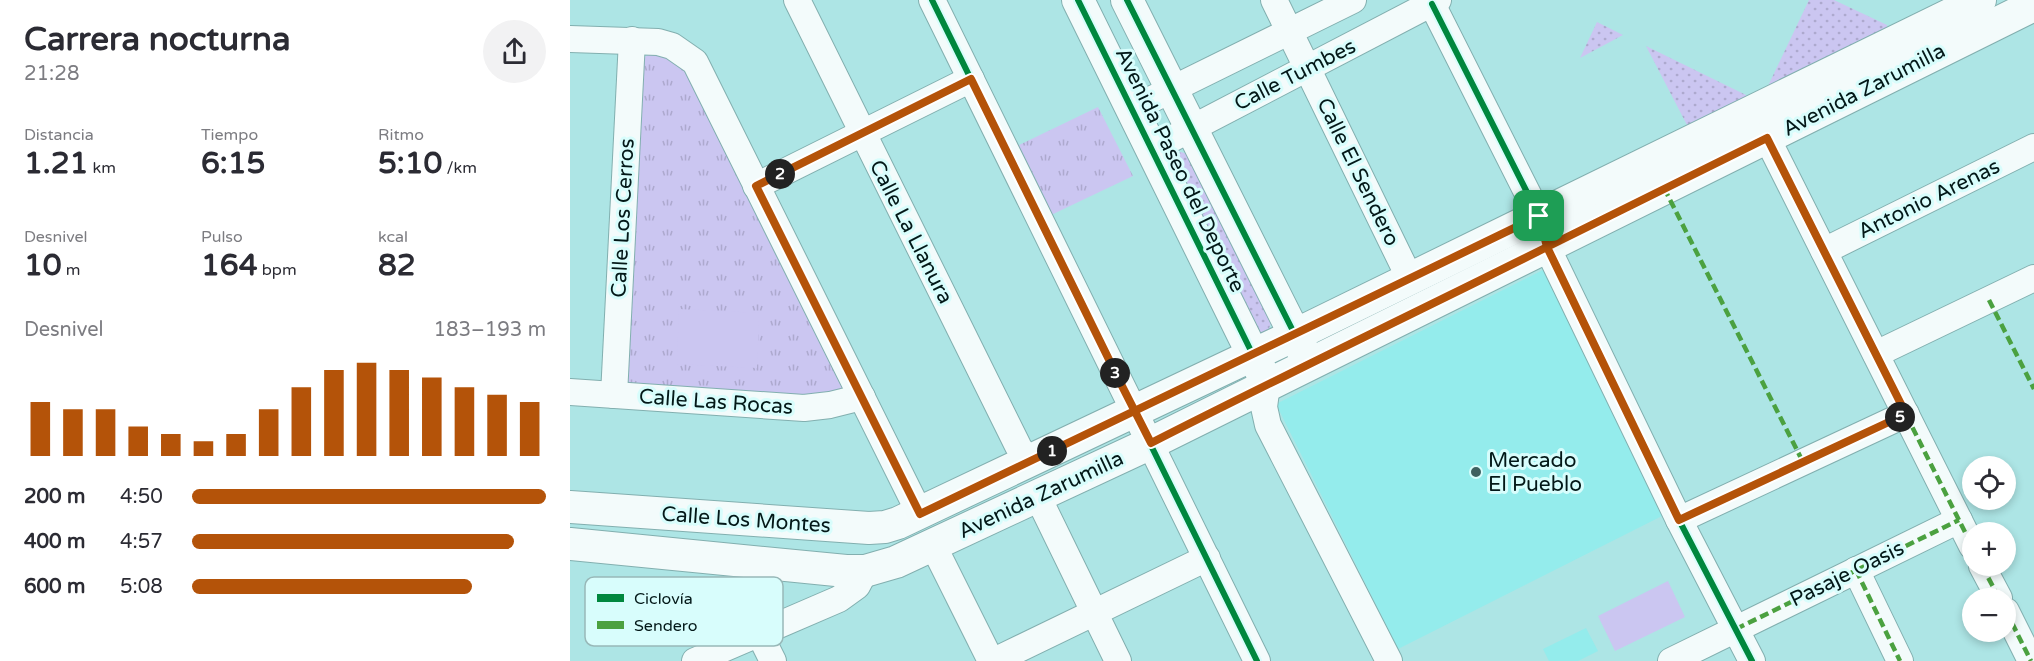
<!DOCTYPE html>
<html lang="es">
<head>
<meta charset="utf-8">
<style>
	:root { --surface:#fff; --page:#f2f2f3; --text:#2b2b33; --muted:#7c7c81; --accent:#b45309 }
	body { margin:0; font-family:"Varela Round",sans-serif; background:var(--page); color:var(--text); height:100vh; display:flex; flex-direction:column; font-size:22px; white-space:nowrap }
	* { box-sizing:border-box; margin:0 }
	p { font-size:20px; color:var(--muted) }
	.icon { flex:none; width:33px; height:33px; fill:none; stroke:currentColor; stroke-width:2; stroke-linecap:round; stroke-linejoin:round }
	.map { position:relative; flex:1; overflow:hidden }
	.drawer { display:flex; flex-direction:column; background:var(--surface); width:570px }
	.drawer>* { flex:none }
	.buttons { position:absolute; left:1392px; top:456px; display:grid; gap:12px }
	.buttons a { display:grid; place-items:center; width:54px; height:54px; border-radius:50%; background:var(--surface); box-shadow:0 3px 9px #0003; font-size:30px }
	.pin { position:absolute; display:grid; place-items:center; width:51px; height:51px; color:#fff; margin:-26px; border-radius:12px; box-shadow:0 3px 9px #0006 }
	.km { position:absolute; width:30px; height:30px; margin:-15px; border-radius:50%; background:#222; color:#fff; font-size:16px; line-height:30px; text-align:center }
	.round { display:grid; place-items:center; flex:none; width:63px; height:63px; border-radius:32px; background:var(--page) }
	.headline { display:flex; align-items:center; justify-content:space-between; height:102px; padding:0 24px }
	h1 { font-size:33px; font-weight:700; line-height:45px }
	.figures { display:grid; grid-template-columns:repeat(3,1fr); gap:9px; height:102px; padding:6px 24px }
	.figures div { display:grid; align-content:center }
	.figures b { font-size:30px; font-weight:700 }
	.figures small { font-size:16px; font-weight:400 }
	.figures p { font-size:16px }
	.chart { height:168px; padding:12px 24px }
	.chart p { display:flex; justify-content:space-between }
	.chart svg { width:100%; height:108px; margin-top:6px; stroke:var(--accent); stroke-width:6 }
	ul { padding:0 24px; list-style:none; font-size:20px }
	li { display:grid; grid-template-columns:96px 72px 1fr; align-items:center; height:45px }
	li i { height:15px; border-radius:8px; background:var(--accent) }
	main { display:flex; flex:1; min-height:0 }
	.map>svg:first-child { display:block }
	.built { fill:#94ecec }
	.grass { fill:url(#grass-dots) }
	.park { fill:url(#park-tufts) }
	.pitch { fill:#cbc6f1 }
	.lines { fill:none; stroke-linecap:round; stroke-linejoin:round }
	.minor-casing { stroke:#82afaf; stroke-width:28 }
	.major-casing { stroke:#82afaf; stroke-width:34 }
	.minor { stroke:#f3fbfb; stroke-width:26 }
	.major { stroke:#f3fbfb; stroke-width:32 }
	.quiet { stroke:#4ba140; stroke-width:4.5; stroke-dasharray:9 4.5; stroke-linecap:butt }
	.cycleway-casing { stroke:#d8fdfc; stroke-width:10 }
	.cycleway { stroke:#00873e; stroke-width:6 }
	.route-casing { stroke:#fff; stroke-width:12 }
	.route { stroke:#b45309; stroke-width:8 }
	.poi-dot { fill:#3e6060; stroke:#d8fdfc; stroke-width:2 }
	.labels { text-anchor:middle; dominant-baseline:central; stroke-width:6; stroke-linejoin:round; paint-order:stroke }
	.street-label { font-size:21px; fill:#031818; stroke:#d8fdfc }
	.poi-label { font-size:21px; fill:#031818; stroke:#d8fdfc; text-anchor:start }
	.key { fill:#d8fdfc; stroke:#98b8b8; stroke-width:1.5 }
	.key-label { font-size:16px; fill:#031818 }
</style>
</head>
<body>
<main>
<section class="drawer">
<div class="headline"><div><h1>Carrera nocturna</h1><p>21:28</p></div><a class="round"><svg class="icon" aria-label="share" viewBox="0 0 24 24"><path d="M12 15V3M7 8l5-5 5 5M5 13v7h14v-7"/></svg></a></div>
<div class="figures">
<div><p>Distancia</p><b>1.21<small> km</small></b></div>
<div><p>Tiempo</p><b>6:15</b></div>
<div><p>Ritmo</p><b>5:10<small> /km</small></b></div>
</div>
<div class="figures">
<div><p>Desnivel</p><b>10<small> m</small></b></div>
<div><p>Pulso</p><b>164<small> bpm</small></b></div>
<div><p>kcal</p><b>82</b></div>
</div>
<div class="chart"><p><span>Desnivel</span>183–193 m</p>
<svg viewBox="0 0 160 44" preserveAspectRatio="none"><path d="M5 44V22M15 44V25M25 44V25M35 44V32M45 44V35M55 44V38M65 44V35M75 44V25M85 44V16M95 44V9M105 44V6M115 44V9M125 44V12M135 44V16M145 44V19M155 44V22"/></svg>
</div>
<ul>
<li><b>200 m</b>4:50<i style="width:100%"></i></li>
<li><b>400 m</b>4:57<i style="width:91%"></i></li>
<li><b>600 m</b>5:08<i style="width:79%"></i></li>
</ul>
</section>
<div class="map">
<svg width="1464" height="661" viewBox="0 0 1464 661">
	<defs>
		<pattern id="grass-dots" width="8" height="8" patternUnits="userSpaceOnUse" patternTransform="scale(1.5)"><rect width="8" height="8" fill="#cbc6f1"/><path d="M2 2h.1M6 6h.1" fill="none" stroke="#ada9ce" stroke-width="1.8" stroke-linecap="round"/></pattern>
		<pattern id="park-tufts" width="24" height="20" patternUnits="userSpaceOnUse" patternTransform="scale(1.5)"><rect width="24" height="20" fill="#cbc6f1"/><path d="M3 7l-1-3M5 7V3M7 7l1-3M15 17l-1-3M17 17v-4M19 17l1-3" fill="none" stroke="#ada9ce"/></pattern>
	</defs>
	<rect width="100%" height="100%" fill="#ade5e5"/>
	<g class="built">
		<polygon points="975,269 1092,516 828,649 706,404"/>
		<polygon points="1016,628 1028,651 1008,661 979,661 973,649"/>
	</g>
	<g class="grass">
		<polygon points="1239,0 1264,0 1317,25 1317,31 1198,86"/>
		<polygon points="1027,22 1053,35 1010,58"/>
		<polygon points="1076,46 1176,95 1176,100 1118,127"/>
		<polygon points="611,152 617,154 701,323 697,334 690,335 601,160 605,153"/>
	</g>
	<g class="park">
		<polygon points="82,51 91,53 120,70 275,390 264,396 54,386 69,77 75,57"/>
		<polygon points="528,107 563,176 479,216 445,147"/>
	</g>
	<g class="pitch">
		<polygon points="109,309 189,313 187,368 107,364"/>
		<polygon points="1098,581 1115,617 1045,651 1028,616"/>
	</g>
	<g class="lines">
		<g class="minor-casing">
			<g id="minor">
				<polyline points="227,0 448,446 458,463"/>
				<polyline points="362,0 687,661"/>
				<polyline points="704,0 840,279"/>
				<polyline points="862,4 969,216 977,247 1109,520 1182,661"/>
				<polyline points="0,39 88,42 102,46 125,62 350,514"/>
				<polyline points="562,109 783,0"/>
				<polyline points="1197,138 1402,546"/>
				<polyline points="582,149 868,0"/>
				<polyline points="186,186 401,79"/>
				<polyline points="1254,251 1464,147"/>
				<polyline points="1306,354 1464,278"/>
				<polyline points="697,384 694,407 698,425 819,661"/>
				<polyline points="0,392 234,408 260,405 292,397"/>
				<polyline points="44,395 62,40"/>
				<polyline points="468,497 548,661"/>
				<polyline points="1109,520 1336,414"/>
				<polyline points="363,545 421,661"/>
				<polyline points="1412,566 1429,598"/>
				<polyline points="1286,570 1330,661"/>
				<polyline points="1436,611 1461,661"/>
				<polyline points="189,633 203,661"/>
				<polyline points="125,661 269,599 287,586 295,571"/>
				<polyline points="424,661 637,558"/>
				<polyline points="1101,661 1389,520"/>
			</g>
		</g>
		<g class="major-casing">
			<g id="major">
				<polyline points="508,0 692,373"/>
				<polyline points="557,0 734,353"/>
				<polyline points="0,507 299,528 315,527 328,523 725,335 1410,0"/>
				<polyline points="0,544 276,571 295,571 326,562 581,443 1464,5"/>
			</g>
		</g>
		<use href="#minor" class="minor"/>
		<use href="#major" class="major"/>
		<g class="quiet">
			<polyline points="1197,138 1402,546"/>
			<polyline points="1094,188 1233,462"/>
			<polyline points="1419,300 1464,389"/>
			<polyline points="1109,520 1336,414"/>
			<polyline points="1412,566 1429,598"/>
			<polyline points="1286,570 1330,661"/>
			<polyline points="1436,611 1461,661"/>
			<polyline points="1166,629 1389,520"/>
		</g>
		<g class="cycleway-casing">
			<g id="cycleway">
				<polyline points="362,0 687,661"/>
				<polyline points="508,0 683,355 725,335 557,0"/>
				<polyline points="862,4 969,216 977,247 1109,520 1182,661"/>
			</g>
		</g>
		<use href="#cycleway" class="cycleway"/>
	</g>
	<g class="lines">
		<g class="route-casing">
			<path id="route" d="M 969,216 C 763,316 556,415 350,514 L 186,186 L 401,79 L 552,386 L 581,443 C 712,376 845,313 977,247 C 1050,211 1123,174 1197,138 L 1336,414 L 1109,520 L 977,247 L 969,216"/>
		</g>
		<use href="#route" class="route"/>
	</g>
	<circle class="poi-dot" cx="906" cy="472" r="6"/>
	<g class="labels">
		<g class="street-label">
			<text transform="translate(725 75) rotate(-27)">Calle Tumbes</text>
			<text transform="translate(1294 90) rotate(-27)">Avenida Zarumilla</text>
			<text transform="translate(610 170) rotate(64)">Avenida Paseo del Deporte</text>
			<text transform="translate(788 172) rotate(64)">Calle El Sendero</text>
			<text transform="translate(1359 199) rotate(-26)">Antonio Arenas</text>
			<text transform="translate(53 218) rotate(-87)">Calle Los Cerros</text>
			<text transform="translate(341 232) rotate(63)">Calle La Llanura</text>
			<text transform="translate(146 402) rotate(4)">Calle Las Rocas</text>
			<text transform="translate(471 495) rotate(-25)">Avenida Zarumilla</text>
			<text transform="translate(176 520) rotate(4)">Calle Los Montes</text>
			<text transform="translate(1277 574) rotate(-26)">Pasaje Oasis</text>
		</g>
		<g class="poi-label">
			<text x="918" y="460">Mercado<tspan x="918" dy="24">El Pueblo</tspan></text>
		</g>
	</g>
	<rect x="15" y="577" width="198" height="69" rx="9" class="key"/>
	<rect x="27" y="594" width="27" height="8" fill="#00873e"/>
	<rect x="27" y="621" width="27" height="8" fill="#4ba140"/>
	<g class="key-label">
		<text x="64" y="604">Ciclovía</text>
		<text x="64" y="631">Sendero</text>
	</g>
</svg>
<div class="buttons">
<a><svg class="icon" aria-label="locate" viewBox="0 0 24 24"><circle cx="12" cy="12" r="6"/><path d="M12 2v4M12 18v4M2 12h4M18 12h4"/></svg></a>
<a>+</a>
<a>−</a>
</div>
<div class="pin" style="left:969px;top:216px;background:#1e9e55"><svg class="icon" aria-label="arrive" viewBox="0 0 24 24"><path d="M6 21V4h12l-3 4 3 4H6"/></svg></div>
<b class="km" style="left:482px;top:451px">1</b>
<b class="km" style="left:210px;top:174px">2</b>
<b class="km" style="left:545px;top:373px">3</b>
<b class="km" style="left:1330px;top:417px">5</b>
</div>
</main>
</body>
</html>
